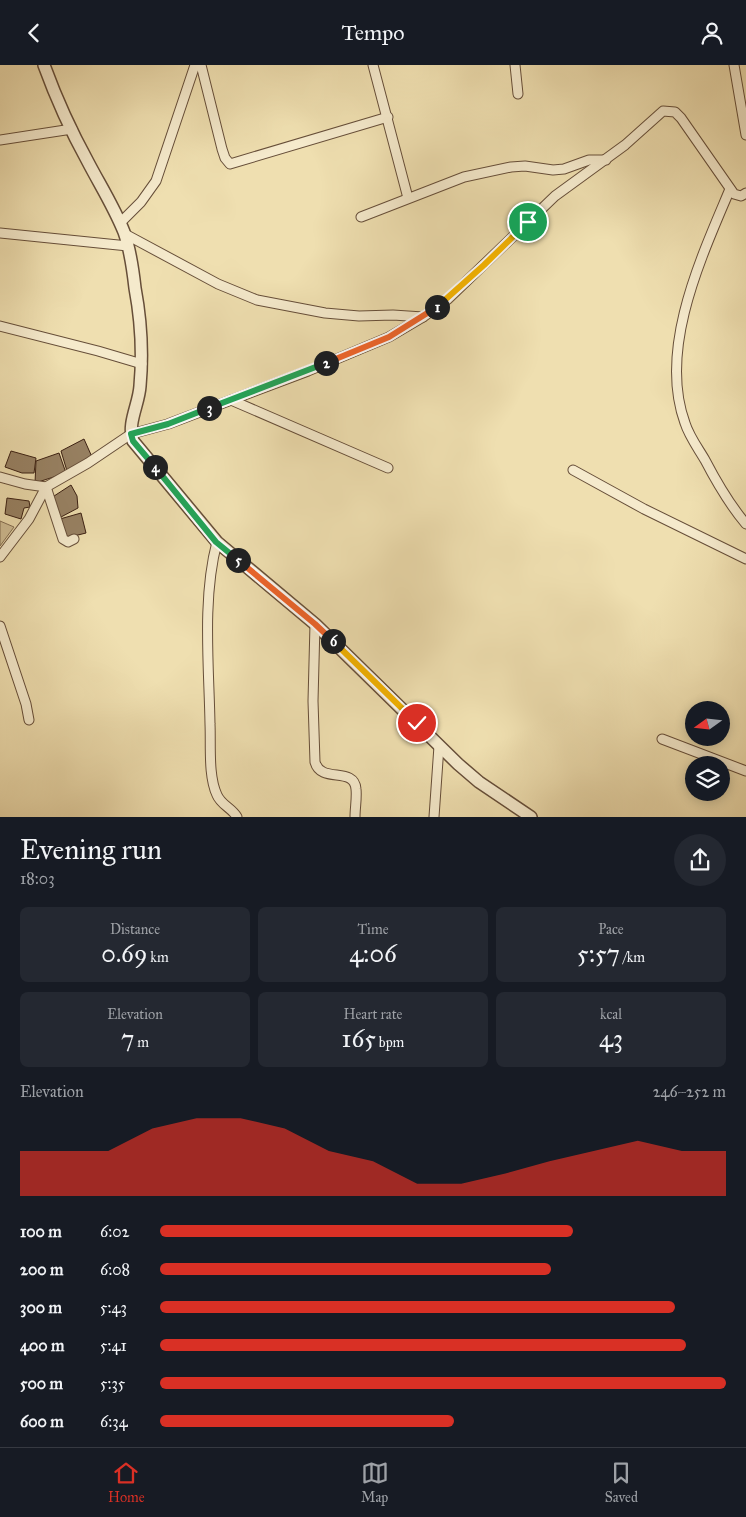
<!DOCTYPE html>
<html lang="en">
<head>
<meta charset="utf-8">
<style>
	:root { --surface:#171b24; --page:#242831; --text:#f1f3f6; --muted:#9ea1a6; --line:#363941; --accent:#d93025 }
	body { margin:0; font-family:"IM FELL Great Primer",serif; background:var(--page); color:var(--text); height:100vh; display:flex; flex-direction:column; font-size:19px; white-space:nowrap }
	* { box-sizing:border-box; margin:0 }
	p { font-size:16px; color:var(--muted) }
	.icon { flex:none; width:28px; height:28px; fill:none; stroke:currentColor; stroke-width:2; stroke-linecap:round; stroke-linejoin:round }
	.map { position:relative; height:752px; overflow:hidden }
	.drawer { display:flex; flex-direction:column; background:var(--surface); flex:1 }
	.drawer>* { flex:none }
	.needle { width:32px; rotate:255deg }
	.buttons { position:absolute; left:685px; top:636px; display:grid; gap:10px }
	.buttons a { display:grid; place-items:center; width:45px; height:45px; border-radius:50%; background:var(--surface); box-shadow:0 2px 12px #0003; font-size:25px }
	.pin { position:absolute; display:grid; place-items:center; width:42px; height:42px; color:#fff; margin:-21px; border:2px solid #fff; border-radius:50%; box-shadow:0 1px 5px #0007 }
	.km { position:absolute; width:25px; height:25px; margin:-12px; border-radius:50%; background:#222; color:#fff; font-size:14px; line-height:25px; text-align:center }
	.round { display:grid; place-items:center; flex:none; width:52px; height:52px; border-radius:26px; background:var(--page) }
	.overview { display:flex; align-items:center; justify-content:space-between; height:85px; padding:0 20px }
	h1 { font-size:28px; font-weight:600; line-height:38px }
	.stats { display:grid; grid-template-columns:repeat(3,1fr); gap:8px; height:85px; padding:5px 20px }
	.stats div { display:grid; align-content:center; border-radius:8px; background:var(--page); text-align:center }
	.stats b { font-size:25px; font-weight:600 }
	.stats small { font-size:14px; font-weight:400 }
	.stats p { font-size:14px }
	.chart { height:140px; padding:10px 20px }
	.chart p { display:flex; justify-content:space-between }
	.chart svg { width:100%; height:90px; margin-top:5px; fill:var(--accent); opacity:.7 }
	ul { padding:0 20px; list-style:none; font-size:16px }
	li { display:grid; grid-template-columns:80px 60px 1fr; align-items:center; height:38px }
	li i { height:12px; border-radius:6px; background:var(--accent) }
	header { display:flex; justify-content:space-between; align-items:center; height:65px; padding:0 20px; background:var(--surface); font-size:22px; font-weight:600 }
	.tabs { display:flex; justify-content:space-around; align-items:center; height:70px; border-top:1px solid var(--line); background:var(--surface); font-size:14px; color:var(--muted) }
	.tabs a { display:grid; justify-items:center; gap:2px }
	.tabs .selected { color:var(--accent) }
	.map>svg:first-child { display:block }
	.green { fill:#d0be95; stroke:#846e53 }
	.building { fill:#988264; stroke:#391e11 }
	.lines { fill:none; stroke-linecap:round; stroke-linejoin:round }
	.minor-casing { stroke:#664e39; stroke-width:11 }
	.tertiary-casing { stroke:#664e39; stroke-width:14 }
	.minor { stroke:#f5eacc; stroke-width:9 }
	.tertiary { stroke:#f5eacc; stroke-width:11 }
	.split-1-casing { stroke:#fff; stroke-width:10 }
	.split-2-casing { stroke:#fff; stroke-width:10 }
	.split-3-casing { stroke:#fff; stroke-width:10 }
	.split-4-casing { stroke:#fff; stroke-width:10 }
	.split-5-casing { stroke:#fff; stroke-width:10 }
	.split-6-casing { stroke:#fff; stroke-width:10 }
	.split-7-casing { stroke:#fff; stroke-width:10 }
	.split-1 { stroke:#f5b400; stroke-width:6 }
	.split-2 { stroke:#f0652b; stroke-width:6 }
	.split-3 { stroke:#22a559; stroke-width:6 }
	.split-4 { stroke:#22a559; stroke-width:6 }
	.split-5 { stroke:#22a559; stroke-width:6 }
	.split-6 { stroke:#f0652b; stroke-width:6 }
	.split-7 { stroke:#f5b400; stroke-width:6 }
</style>
</head>
<body>
<header><svg class="icon" aria-label="back" viewBox="0 0 24 24"><path d="M15 5l-7 7 7 7"/></svg>Tempo<svg class="icon" aria-label="person" viewBox="0 0 24 24"><circle cx="12" cy="8" r="4"/><path d="M4 21q1-7 8-7t8 7"/></svg></header>
<div class="map">
<svg width="746" height="752" viewBox="0 0 746 752">
	<rect width="100%" height="100%" fill="#efdfb0"/>
	<filter id="stains"><feTurbulence type="fractalNoise" baseFrequency=".004" numOctaves="4"/><feColorMatrix values="0 0 0 0 .2 0 0 0 0 .09 0 0 0 0 .02 0 0 0 .5 -.17"/></filter>
	<radialGradient id="worn" r=".72"><stop offset=".6" stop-color="#630" stop-opacity="0"/><stop offset="1" stop-color="#630" stop-opacity=".3"/></radialGradient>
	<polygon class="green" points="0,456 14,462 0,481"/>
	<g class="building">
		<polygon points="84,374 92,392 67,406 61,386"/>
		<polygon points="11,386 36,393 34,408 22,408 5,402"/>
		<polygon points="59,388 66,408 35,418 36,396"/>
		<polygon points="71,420 77,431 78,443 61,452 51,433"/>
		<polygon points="7,433 29,436 30,442 24,443 21,454 5,449"/>
		<polygon points="81,448 86,468 66,473 60,454"/>
	</g>
	<g class="lines">
		<g class="minor-casing">
			<g id="minor">
				<polyline points="201,0 222,84 225,93 230,99 388,52"/>
				<polyline points="373,0 408,133"/>
				<polyline points="515,0 518,29"/>
				<polyline points="734,0 746,70"/>
				<polyline points="0,75 72,64"/>
				<path d="M 730,124 C 701,193 658,284 685,358 C 689,371 698,383 705,395 C 717,418 729,439 746,459"/>
				<polyline points="361,152 464,112 511,102 525,101 553,105 564,104 589,95 606,95"/>
				<polyline points="120,158 141,137 156,116 195,0"/>
				<polyline points="0,168 128,181"/>
				<polyline points="125,169 218,219 257,235 325,248 359,251 393,250 423,252"/>
				<polyline points="0,261 98,286 142,299"/>
				<polyline points="231,335 388,403"/>
				<polyline points="573,405 644,444 746,494"/>
				<polyline points="0,412 25,419 46,422 63,474 68,477 74,474"/>
				<path d="M 217,477 C 202,533 209,601 210,659 C 211,680 208,711 217,730 C 221,740 232,743 237,752"/>
				<polyline points="0,492 29,454 46,422 88,398 131,369 168,359 308,306 389,272 423,252 448,234 555,131 625,80 663,46 675,47 681,53 734,129 741,131 746,128"/>
				<path d="M 315,559 L 313,636 L 315,697 C 321,719 354,701 356,724 C 357,733 355,743 355,752"/>
				<polyline points="0,561 26,639 29,655"/>
				<polyline points="662,674 746,706"/>
				<polyline points="434,752 439,681"/>
			</g>
		</g>
		<g class="tertiary-casing">
			<path id="tertiary" d="M 44,0 C 56,33 71,66 88,97 C 100,120 114,142 124,167 C 130,184 133,205 135,223 C 141,255 143,288 140,321 C 139,339 127,358 133,376 L 217,477 L 315,559 L 458,699 L 479,717 L 531,752"/>
		</g>
		<use href="#minor" class="minor"/>
		<use href="#tertiary" class="tertiary"/>
	</g>
	<g class="lines">
		<g class="split-1-casing">
			<polyline id="split-1" points="437,242 484,200 528,157"/>
		</g>
		<g class="split-2-casing">
			<polyline id="split-2" points="326,298 389,272 437,242"/>
		</g>
		<g class="split-3-casing">
			<polyline id="split-3" points="209,343 326,298"/>
		</g>
		<g class="split-4-casing">
			<polyline id="split-4" points="155,402 133,376 131,369 168,359 209,343"/>
		</g>
		<g class="split-5-casing">
			<polyline id="split-5" points="155,402 216,477 238,495"/>
		</g>
		<g class="split-6-casing">
			<polyline id="split-6" points="238,495 315,559 333,576"/>
		</g>
		<g class="split-7-casing">
			<polyline id="split-7" points="333,576 417,658"/>
		</g>
		<use href="#split-1" class="split-1"/>
		<use href="#split-2" class="split-2"/>
		<use href="#split-3" class="split-3"/>
		<use href="#split-4" class="split-4"/>
		<use href="#split-5" class="split-5"/>
		<use href="#split-6" class="split-6"/>
		<use href="#split-7" class="split-7"/>
	</g>
	<rect width="100%" height="100%" filter="url(#stains)"/>
	<rect width="100%" height="100%" fill="url(#worn)"/>
</svg>
<div class="buttons">
<a><svg class="needle" viewBox="-14 -14 28 28"><path d="M0-13l5 13h-10z" fill="#e53935"/><path d="M0 13l5-13h-10z" fill="#9ea1a6"/></svg></a>
<a><svg class="icon" aria-label="layers" viewBox="0 0 24 24"><path d="M12 4l9 5-9 5-9-5zM3 14l9 5 9-5"/></svg></a>
</div>
<div class="pin" style="left:528px;top:157px;background:#1e9e55"><svg class="icon" aria-label="arrive" viewBox="0 0 24 24"><path d="M6 21V4h12l-3 4 3 4H6"/></svg></div>
<div class="pin" style="left:417px;top:658px;background:#d93025"><svg class="icon" aria-label="check" viewBox="0 0 24 24"><path d="M5 12l5 5 9-10"/></svg></div>
<b class="km" style="left:437px;top:242px">1</b>
<b class="km" style="left:326px;top:298px">2</b>
<b class="km" style="left:209px;top:343px">3</b>
<b class="km" style="left:155px;top:402px">4</b>
<b class="km" style="left:238px;top:495px">5</b>
<b class="km" style="left:333px;top:576px">6</b>
</div>
<section class="drawer">
<div class="overview"><div><h1>Evening run</h1><p>18:03</p></div><a class="round"><svg class="icon" aria-label="share" viewBox="0 0 24 24"><path d="M12 15V3M7 8l5-5 5 5M5 13v7h14v-7"/></svg></a></div>
<div class="stats">
<div><p>Distance</p><b>0.69<small> km</small></b></div>
<div><p>Time</p><b>4:06</b></div>
<div><p>Pace</p><b>5:57<small> /km</small></b></div>
</div>
<div class="stats">
<div><p>Elevation</p><b>7<small> m</small></b></div>
<div><p>Heart rate</p><b>165<small> bpm</small></b></div>
<div><p>kcal</p><b>43</b></div>
</div>
<div class="chart"><p><span>Elevation</span>246–252 m</p>
<svg viewBox="0 0 160 44" preserveAspectRatio="none"><path d="M0 44V22L10 22L20 22L30 11L40 6L50 6L60 11L70 22L80 27L90 38L100 38L110 33L120 27L130 22L140 17L150 22L160 22V44z"/></svg>
</div>
<ul>
<li><b>100 m</b>6:02<i style="width:73%"></i></li>
<li><b>200 m</b>6:08<i style="width:69%"></i></li>
<li><b>300 m</b>5:43<i style="width:91%"></i></li>
<li><b>400 m</b>5:41<i style="width:93%"></i></li>
<li><b>500 m</b>5:35<i style="width:100%"></i></li>
<li><b>600 m</b>6:34<i style="width:52%"></i></li>
</ul>
</section>
<nav class="tabs">
<a class="selected"><svg class="icon" aria-label="home" viewBox="0 0 24 24"><path d="M3 11l9-7 9 7M6 9v11h12V9"/></svg>Home</a>
<a><svg class="icon" aria-label="map" viewBox="0 0 24 24"><path d="M3 6l6-2 6 2 6-2v14l-6 2-6-2-6 2zM9 4v14M15 6v14"/></svg>Map</a>
<a><svg class="icon" aria-label="saved" viewBox="0 0 24 24"><path d="M7 4h10v16l-5-4-5 4z"/></svg>Saved</a>
</nav>
</body>
</html>
